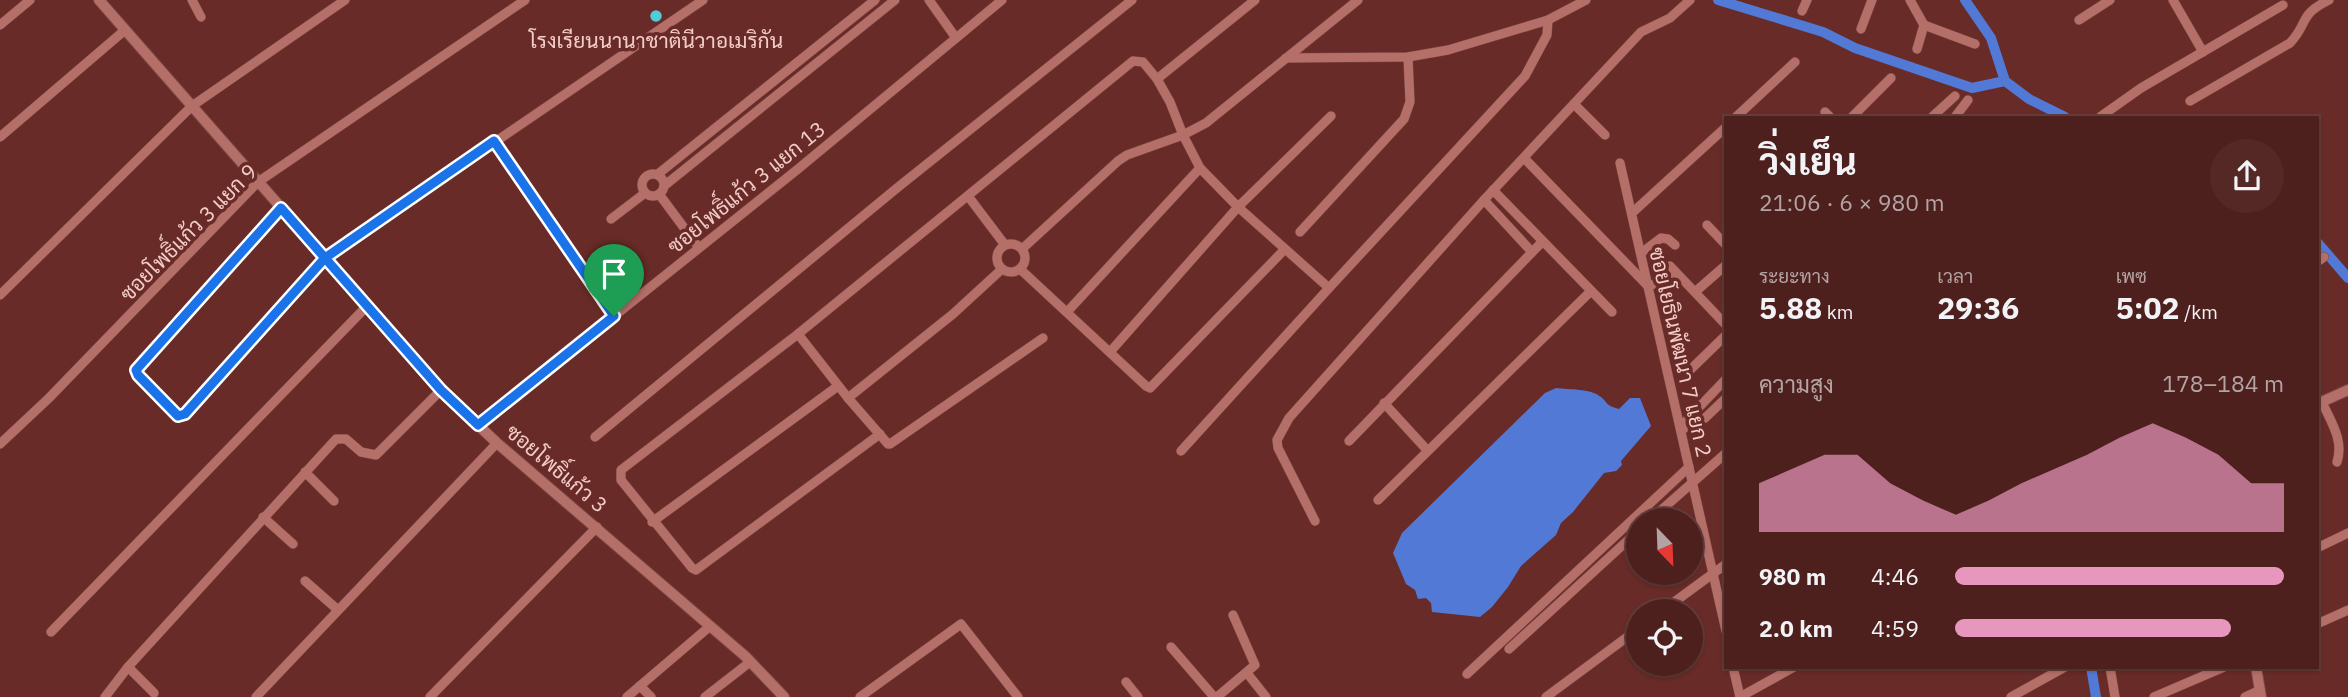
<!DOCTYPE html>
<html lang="th">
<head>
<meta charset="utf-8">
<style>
	:root { --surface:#4e201d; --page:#552826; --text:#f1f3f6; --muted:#b3a3a4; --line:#653e3b; --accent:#e797bd }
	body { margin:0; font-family:"IBM Plex Sans",Sarabun,sans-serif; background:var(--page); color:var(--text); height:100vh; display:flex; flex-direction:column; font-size:26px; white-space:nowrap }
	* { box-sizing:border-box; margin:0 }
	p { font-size:23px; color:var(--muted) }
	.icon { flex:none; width:38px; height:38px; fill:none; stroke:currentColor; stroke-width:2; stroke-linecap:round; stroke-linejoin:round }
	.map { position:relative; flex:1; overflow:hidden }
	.side { position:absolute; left:1724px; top:116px; width:595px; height:553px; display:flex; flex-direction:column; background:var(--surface); border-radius:0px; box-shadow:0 2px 5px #0004,0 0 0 2px var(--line) }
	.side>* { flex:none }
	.needle { width:46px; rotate:157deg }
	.controls { position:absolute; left:1626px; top:508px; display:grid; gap:14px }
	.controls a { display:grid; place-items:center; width:77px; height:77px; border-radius:50%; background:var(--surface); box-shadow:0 2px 5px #0004,0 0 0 2px var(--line); font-size:35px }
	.pin { position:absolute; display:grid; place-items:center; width:60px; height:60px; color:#fff; margin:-72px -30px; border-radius:50% 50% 50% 0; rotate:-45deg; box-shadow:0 0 7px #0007 }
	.pin .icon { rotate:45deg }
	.round { display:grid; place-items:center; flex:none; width:74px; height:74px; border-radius:37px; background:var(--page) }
	.headline { display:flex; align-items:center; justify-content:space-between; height:119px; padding:0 35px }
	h1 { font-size:38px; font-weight:700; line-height:52px }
	.stats { display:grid; grid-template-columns:repeat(3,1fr); gap:10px; height:119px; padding:7px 35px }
	.stats div { display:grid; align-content:center }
	.stats b { font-size:30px; font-weight:700 }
	.stats small { font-size:19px; font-weight:400 }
	.stats p { font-size:19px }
	.chart { height:196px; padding:14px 35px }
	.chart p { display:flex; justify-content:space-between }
	.chart svg { width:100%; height:126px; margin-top:7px; fill:var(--accent); opacity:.7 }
	ul { padding:0 35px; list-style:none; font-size:23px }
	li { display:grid; grid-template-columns:112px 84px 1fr; align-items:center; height:52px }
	li i { height:18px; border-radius:9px; background:var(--accent) }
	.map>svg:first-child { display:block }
	.water { fill:#5279d5 }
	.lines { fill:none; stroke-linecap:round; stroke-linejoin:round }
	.canal { stroke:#5279d5; stroke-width:10 }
	.minor-casing { stroke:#7d4746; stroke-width:10 }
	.tertiary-casing { stroke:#7d4746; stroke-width:12 }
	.minor { stroke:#b56f69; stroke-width:9 }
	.tertiary { stroke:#b56f69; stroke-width:10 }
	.route-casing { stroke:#fff; stroke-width:14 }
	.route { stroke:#1a73e8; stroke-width:9 }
	.poi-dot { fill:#52cbd8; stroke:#682b27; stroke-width:2.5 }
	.labels { text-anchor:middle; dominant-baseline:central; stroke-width:7; stroke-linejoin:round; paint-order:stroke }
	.poi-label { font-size:21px; fill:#f3ccc8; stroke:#682b27 }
	.street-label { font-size:21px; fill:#f3ccc8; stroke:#682b27 }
</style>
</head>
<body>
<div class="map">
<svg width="2348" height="697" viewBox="0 0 2348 697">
	<rect width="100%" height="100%" fill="#682b27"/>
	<path class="water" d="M 1556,388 C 1569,390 1590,388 1601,397 C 1609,404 1605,405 1619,409 L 1630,398 L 1640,398 L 1651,426 L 1621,461 L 1622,465 L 1616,471 L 1604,473 L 1573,512 L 1561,523 L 1556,535 L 1521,566 L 1508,587 L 1492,607 L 1480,617 L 1432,612 L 1431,603 L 1426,598 L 1418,599 L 1415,590 L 1406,584 L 1393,553 L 1402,533 L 1545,393 Z"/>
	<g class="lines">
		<g class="canal">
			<polyline points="1718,0 1823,32 1855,48 1972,88 2005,81"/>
			<polyline points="1965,0 1991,38 2005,81 2029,99 2065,117"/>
			<polyline points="2317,242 2348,278"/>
			<polyline points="2091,667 2096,697"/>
		</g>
		<g class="minor-casing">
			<g id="minor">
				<polyline points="192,0 201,17"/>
				<polyline points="929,0 956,38"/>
				<polyline points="1910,0 1924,25 1917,49"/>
				<polyline points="2173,0 2203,52"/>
				<polyline points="1802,11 1807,0"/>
				<polyline points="2079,20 2110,0"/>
				<polyline points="0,25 30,0"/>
				<polyline points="1924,25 1975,44"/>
				<polyline points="1861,29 1872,0"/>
				<polyline points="1286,58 1408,57 1448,50 1548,20 1586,0"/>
				<polyline points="1157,79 1255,0"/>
				<path d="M 2190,101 L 2290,43 C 2309,23 2298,15 2329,0"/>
				<polyline points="1574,104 1605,135"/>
				<polyline points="1825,112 1830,117"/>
				<polyline points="1736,117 1795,62"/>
				<polyline points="1852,117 1891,78"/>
				<polyline points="1932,117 1955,96"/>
				<polyline points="1955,117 1968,100"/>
				<polyline points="2100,117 2141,88 2283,5"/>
				<polyline points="0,137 125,30"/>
				<polyline points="494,141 614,316"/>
				<polyline points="1524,158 1648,286 1679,276"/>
				<polyline points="1620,163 1726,631"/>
				<circle cx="653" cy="185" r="11"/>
				<polyline points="658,174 875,0"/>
				<polyline points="664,186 895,0"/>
				<polyline points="1493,190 1612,312"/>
				<polyline points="659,194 699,248"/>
				<polyline points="968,196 1005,245"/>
				<polyline points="1484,200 1532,252"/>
				<polyline points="281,208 138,367 138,375 178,416 185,414 325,258 703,0"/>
				<polyline points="1632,213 1726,127"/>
				<polyline points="611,219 645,193"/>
				<polyline points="1707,225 1726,245"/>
				<polyline points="1300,232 1404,119 1410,102 1408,57"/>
				<circle cx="1011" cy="258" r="14"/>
				<polyline points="1022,249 1118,161 1127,155 1183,135 1206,123 1358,0"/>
				<polyline points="1641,253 1661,238 1668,239 1675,245"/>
				<polyline points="2317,262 2324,257"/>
				<polyline points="1670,266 1726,325"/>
				<polyline points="1020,269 1146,386 1150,388 1285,249"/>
				<polyline points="1695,292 1726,265"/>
				<polyline points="0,295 192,106 345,0"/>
				<polyline points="1067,312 1200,168"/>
				<polyline points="798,334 848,398 888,444 890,444 1043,338"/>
				<polyline points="1110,352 1238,207 1331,116"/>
				<polyline points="1689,371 1726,335"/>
				<polyline points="848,398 953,314 1002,269"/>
				<path d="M 2322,402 C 2331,422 2344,440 2337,462"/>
				<polyline points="1384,403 1427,450"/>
				<polyline points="478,425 798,169 1002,0"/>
				<polyline points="1681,426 1726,379"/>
				<polyline points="1681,430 1705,418 1726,398"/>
				<polyline points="880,434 696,570 692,568 621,480 621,470 798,334 1133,61 1143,62 1157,79 1170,102 1183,135 1200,168 1238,207 1329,288"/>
				<polyline points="595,437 897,188 1132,0"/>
				<polyline points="1349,441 1542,242"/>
				<polyline points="0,444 49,398 258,182 525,0"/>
				<polyline points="1181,451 1329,288 1525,76 1547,35 1548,20"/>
				<polyline points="305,472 334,501"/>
				<polyline points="1378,500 1591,291"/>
				<polyline points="263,517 293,544"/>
				<polyline points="1650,520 1726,453"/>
				<polyline points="1315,521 1278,448 1277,440 1289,418 1484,200 1641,32 1670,18 1690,0"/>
				<polyline points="652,522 838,386"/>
				<polyline points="2317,548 2348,533"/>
				<polyline points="305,581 338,610"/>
				<polyline points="1662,611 1726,564"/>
				<polyline points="2317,624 2348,610"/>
				<polyline points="51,632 367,306"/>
				<polyline points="1171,647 1214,697"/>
				<polyline points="1509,649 1638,531"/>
				<polyline points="128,667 154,693"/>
				<polyline points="1733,667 1740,697"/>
				<polyline points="2110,667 2115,697"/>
				<polyline points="1247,673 1266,697"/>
				<polyline points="1467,674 1689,467"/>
				<polyline points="1126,682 1138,697"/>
				<polyline points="640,686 651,697"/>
				<polyline points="105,697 128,667 336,439 346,439 361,452 376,455 441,390"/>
				<polyline points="256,697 497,443"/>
				<polyline points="430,697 597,527"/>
				<polyline points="627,697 709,627"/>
				<polyline points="705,697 750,662"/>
				<polyline points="860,697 961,624 1018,697"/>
				<polyline points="1217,697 1255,665 1233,615"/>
				<polyline points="1546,697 1638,629"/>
				<polyline points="1740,697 1794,667"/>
				<polyline points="2011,697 2065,667"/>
				<polyline points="2154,697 2224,667"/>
				<polyline points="2245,697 2260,690"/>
			</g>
		</g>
		<g class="tertiary-casing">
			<g id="tertiary">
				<polyline points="99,0 441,390 497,443 745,656 784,697"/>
				<polyline points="2317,404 2348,390"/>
				<polyline points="2256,667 2261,697"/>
			</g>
		</g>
		<use href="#minor" class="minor"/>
		<use href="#tertiary" class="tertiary"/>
	</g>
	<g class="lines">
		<g class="route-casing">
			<polyline id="route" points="614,316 494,141 325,258 281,208 136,370 138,375 178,416 185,414 325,258 441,390 478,425 614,316"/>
		</g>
		<use href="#route" class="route"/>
	</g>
	<circle class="poi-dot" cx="656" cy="16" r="7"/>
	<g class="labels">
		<g class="poi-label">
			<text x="656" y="40">โรงเรียนนานาชาตินีวาอเมริกัน</text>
		</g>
		<g class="street-label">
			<text transform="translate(746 187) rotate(-39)">ซอยโพธิ์แก้ว 3 แยก 13</text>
			<text transform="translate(188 232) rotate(-45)">ซอยโพธิ์แก้ว 3 แยก 9</text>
			<text transform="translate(1681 352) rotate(77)">ซอยโยธินพัฒนา 7 แยก 2</text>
			<text transform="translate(557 468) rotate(40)">ซอยโพธิ์แก้ว 3</text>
		</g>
	</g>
</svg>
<div class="controls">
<a><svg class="needle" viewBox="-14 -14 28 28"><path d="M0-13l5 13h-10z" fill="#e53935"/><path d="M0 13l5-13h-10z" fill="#b3a3a4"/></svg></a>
<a><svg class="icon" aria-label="locate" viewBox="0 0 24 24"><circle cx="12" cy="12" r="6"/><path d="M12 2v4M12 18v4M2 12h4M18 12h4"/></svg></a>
</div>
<div class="pin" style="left:614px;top:316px;background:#1e9e55"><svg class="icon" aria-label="arrive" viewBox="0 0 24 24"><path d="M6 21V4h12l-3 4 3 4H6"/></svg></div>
<section class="side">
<div class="headline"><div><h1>วิ่งเย็น</h1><p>21:06 · 6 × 980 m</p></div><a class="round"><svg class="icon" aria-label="share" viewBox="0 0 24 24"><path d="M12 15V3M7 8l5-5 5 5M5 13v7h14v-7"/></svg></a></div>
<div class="stats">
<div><p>ระยะทาง</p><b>5.88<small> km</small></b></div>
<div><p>เวลา</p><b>29:36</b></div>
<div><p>เพซ</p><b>5:02<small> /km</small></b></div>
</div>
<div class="chart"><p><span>ความสูง</span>178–184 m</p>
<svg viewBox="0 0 160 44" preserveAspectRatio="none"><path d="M0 44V27L10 22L20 17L30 17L40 27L50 33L60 38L70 33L80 27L90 22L100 17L110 11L120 6L130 11L140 17L150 27L160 27V44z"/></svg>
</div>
<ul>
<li><b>980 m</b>4:46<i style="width:100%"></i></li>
<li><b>2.0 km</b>4:59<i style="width:84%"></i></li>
</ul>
</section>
</div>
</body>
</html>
